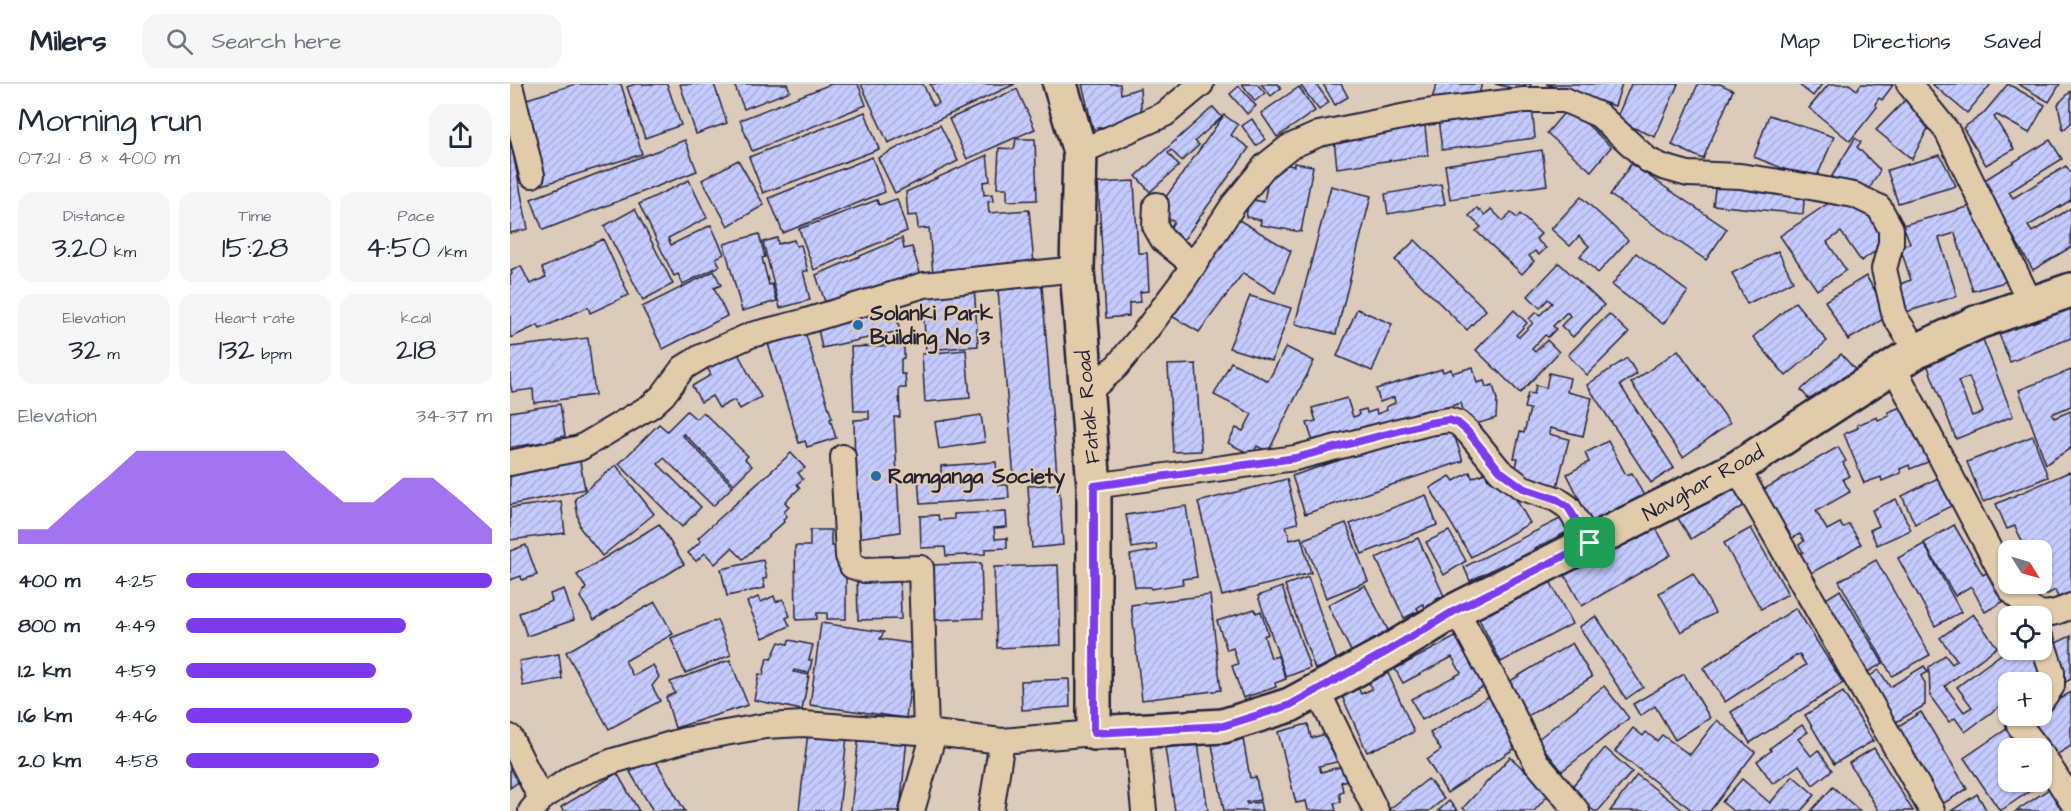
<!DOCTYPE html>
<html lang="en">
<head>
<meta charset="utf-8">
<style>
	:root { --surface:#fff; --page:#f6f6f7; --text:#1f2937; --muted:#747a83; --line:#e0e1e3; --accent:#7c3aed }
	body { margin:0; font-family:"Architects Daughter",sans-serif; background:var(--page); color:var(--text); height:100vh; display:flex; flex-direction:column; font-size:22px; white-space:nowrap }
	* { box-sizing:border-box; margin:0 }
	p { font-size:20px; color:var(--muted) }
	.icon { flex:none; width:33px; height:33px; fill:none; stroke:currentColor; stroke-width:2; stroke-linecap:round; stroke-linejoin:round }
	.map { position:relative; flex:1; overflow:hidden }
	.panel { display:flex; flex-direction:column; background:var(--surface); width:510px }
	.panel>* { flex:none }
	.needle { width:39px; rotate:127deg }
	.tools { position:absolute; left:1488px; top:456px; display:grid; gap:12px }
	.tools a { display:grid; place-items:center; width:54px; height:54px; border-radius:12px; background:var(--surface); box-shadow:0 2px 4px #0004; font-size:30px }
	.pin { position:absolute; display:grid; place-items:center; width:51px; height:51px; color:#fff; margin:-26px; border-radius:12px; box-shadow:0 3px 9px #0006 }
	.round { display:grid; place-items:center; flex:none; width:63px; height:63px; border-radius:18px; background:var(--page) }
	.head { display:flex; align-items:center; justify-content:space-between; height:102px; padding:0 18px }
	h1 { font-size:33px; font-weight:600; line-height:45px }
	.figures { display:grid; grid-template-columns:repeat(3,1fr); gap:9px; height:102px; padding:6px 18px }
	.figures div { display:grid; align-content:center; border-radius:15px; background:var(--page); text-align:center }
	.figures b { font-size:30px; font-weight:600 }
	.figures small { font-size:16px; font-weight:400 }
	.figures p { font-size:16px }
	.chart { height:168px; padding:12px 18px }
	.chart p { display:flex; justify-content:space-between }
	.chart svg { width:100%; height:108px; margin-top:6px; fill:var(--accent); opacity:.7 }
	ul { padding:0 18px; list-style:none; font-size:20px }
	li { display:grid; grid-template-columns:96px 72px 1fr; align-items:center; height:45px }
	li i { height:15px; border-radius:8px; background:var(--accent) }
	header { display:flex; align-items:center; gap:36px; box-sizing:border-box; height:84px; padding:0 30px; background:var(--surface); border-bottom:2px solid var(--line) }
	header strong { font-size:28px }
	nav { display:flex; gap:33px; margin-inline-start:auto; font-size:21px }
	.search { width:420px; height:54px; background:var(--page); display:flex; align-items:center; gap:15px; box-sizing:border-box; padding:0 21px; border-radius:18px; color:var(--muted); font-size:22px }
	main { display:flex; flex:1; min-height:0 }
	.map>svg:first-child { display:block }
	.building { fill:url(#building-hatch); stroke:#22223b; stroke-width:1.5; fill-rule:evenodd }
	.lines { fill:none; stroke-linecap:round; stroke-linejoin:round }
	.street-casing { stroke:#22223b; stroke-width:28 }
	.secondary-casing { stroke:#22223b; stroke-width:38 }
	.street { stroke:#e2cbab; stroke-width:24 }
	.secondary { stroke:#e2cbab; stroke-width:33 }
	.route-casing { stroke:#fff; stroke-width:12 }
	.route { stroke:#7c3aed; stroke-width:8 }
	.poi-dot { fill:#1f6fb2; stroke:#e2cbab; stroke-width:2 }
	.labels { text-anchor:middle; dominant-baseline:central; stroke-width:4.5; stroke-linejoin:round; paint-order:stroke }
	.poi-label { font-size:21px; font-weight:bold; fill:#22223b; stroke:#e2cbab; text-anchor:start }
	.street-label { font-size:21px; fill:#22223b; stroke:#e2cbab }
</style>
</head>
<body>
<header>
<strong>Milers</strong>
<div class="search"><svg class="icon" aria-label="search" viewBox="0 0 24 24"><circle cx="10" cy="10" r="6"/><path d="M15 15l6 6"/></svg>Search here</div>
<nav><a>Map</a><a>Directions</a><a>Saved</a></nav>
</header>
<main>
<section class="panel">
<div class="head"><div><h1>Morning run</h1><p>07:21 · 8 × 400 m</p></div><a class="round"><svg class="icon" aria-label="share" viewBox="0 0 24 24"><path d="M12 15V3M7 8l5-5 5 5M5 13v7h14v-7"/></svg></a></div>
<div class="figures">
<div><p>Distance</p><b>3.20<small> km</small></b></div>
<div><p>Time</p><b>15:28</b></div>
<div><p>Pace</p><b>4:50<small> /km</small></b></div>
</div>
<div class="figures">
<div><p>Elevation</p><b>32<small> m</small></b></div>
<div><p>Heart rate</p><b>132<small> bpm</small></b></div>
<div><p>kcal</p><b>218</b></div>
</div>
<div class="chart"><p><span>Elevation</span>34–37 m</p>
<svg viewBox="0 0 160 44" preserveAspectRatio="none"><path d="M0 44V38L10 38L20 27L30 17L40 6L50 6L60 6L70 6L80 6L90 6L100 17L110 27L120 27L130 17L140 17L150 27L160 38V44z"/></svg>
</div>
<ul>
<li><b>400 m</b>4:25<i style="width:100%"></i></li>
<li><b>800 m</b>4:49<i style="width:72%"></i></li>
<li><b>1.2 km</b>4:59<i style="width:62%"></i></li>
<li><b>1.6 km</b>4:46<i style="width:74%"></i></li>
<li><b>2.0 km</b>4:58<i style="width:63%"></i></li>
</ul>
</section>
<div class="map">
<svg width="1561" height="727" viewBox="0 0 1561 727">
	<defs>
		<pattern id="building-hatch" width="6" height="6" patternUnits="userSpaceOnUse" patternTransform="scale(1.5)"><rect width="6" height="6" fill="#c5cbfd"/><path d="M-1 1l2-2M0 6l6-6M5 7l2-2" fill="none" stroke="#a9aeda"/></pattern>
	</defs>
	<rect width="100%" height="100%" fill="#dccbbb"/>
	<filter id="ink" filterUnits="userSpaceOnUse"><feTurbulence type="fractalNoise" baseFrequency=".0167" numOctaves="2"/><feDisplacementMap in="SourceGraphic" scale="12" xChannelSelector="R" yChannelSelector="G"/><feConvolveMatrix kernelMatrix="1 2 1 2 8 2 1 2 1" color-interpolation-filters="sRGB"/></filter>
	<g filter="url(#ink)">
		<g class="building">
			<polygon points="66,0 111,0 132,70 32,101 7,18"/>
			<polygon points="125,0 157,0 171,41 135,54 117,3"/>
			<polygon points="170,0 204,0 217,39 186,50"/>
			<polygon points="224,0 277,0 280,7 234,25"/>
			<polygon points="321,0 348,0 356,21 242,67 230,36"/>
			<polygon points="351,0 413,0 423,22 429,19 420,0 505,0 378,59"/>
			<polygon points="572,0 610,0 611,10 630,4 632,36 583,45"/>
			<polygon points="732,0 747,0 755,9 745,17"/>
			<polygon points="751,0 768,0 771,4 761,12"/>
			<polygon points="794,0 806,0 819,18 809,26 791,2"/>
			<polygon points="813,0 831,0 838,13 825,21"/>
			<polygon points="927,0 972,0 968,13 922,14"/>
			<polygon points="985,0 1021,0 1019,8"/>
			<polygon points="1036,0 1112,0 1105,22"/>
			<polygon points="1121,0 1168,0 1145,53 1106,36"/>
			<polygon points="1188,0 1210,0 1223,6 1193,75 1162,61"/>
			<polygon points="1288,0 1312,0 1303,12"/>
			<polygon points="1319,0 1339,0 1347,6 1351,0 1383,1 1372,16 1369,14 1365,20 1367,23 1340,57 1299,24"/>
			<polygon points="1422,0 1481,0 1457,29"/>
			<polygon points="1498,0 1535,21 1519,49 1487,31 1484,33 1504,65 1476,81 1453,44 1473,30"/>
			<polygon points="1508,0 1550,0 1539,18"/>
			<polygon points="729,2 746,22 737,30 720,10"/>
			<polygon points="789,3 805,27 767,53 751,29"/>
			<polygon points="507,5 525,45 457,75 439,35"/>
			<polygon points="1561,7 1561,39 1553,46 1548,20"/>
			<polygon points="1398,13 1418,44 1402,75 1366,46"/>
			<polygon points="1022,22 1025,54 932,66 928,35"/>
			<polygon points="703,23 712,33 685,57 689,61 672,77 661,66 658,69 669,82 640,108 626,92"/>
			<polygon points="1059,23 1101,63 1081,87 1037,49"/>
			<polygon points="355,28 369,65 253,109 239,73"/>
			<polygon points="714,31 728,41 721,51 739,64 672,158 657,148 664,138 653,130 659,121 653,117"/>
			<polygon points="1259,31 1324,53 1305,97 1244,73"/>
			<polygon points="742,35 755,55 746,62 732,42"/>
			<polygon points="430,41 448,77 385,109 368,74"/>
			<polygon points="915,42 918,71 827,84 824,55"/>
			<polygon points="0,54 18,145 0,149"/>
			<polygon points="1345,54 1351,58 1347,63 1370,86 1354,114 1319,97"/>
			<polygon points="506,55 525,55 527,116 497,117 497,104 487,104 489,64 504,65"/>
			<polygon points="175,56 187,87 33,146 21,115"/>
			<polygon points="1540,56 1552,75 1499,108 1503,114 1556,82 1561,89 1561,116 1518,142 1522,148 1561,124 1561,163 1523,186 1471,98"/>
			<polygon points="1032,66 1037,101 940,115 935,81"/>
			<polygon points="477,71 480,97 473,98 474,111 482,110 483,117 478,118 479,129 519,126 524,180 423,190 419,144 408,145 407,131 398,132 396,108"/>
			<polygon points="1430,71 1446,102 1388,119 1377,86"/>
			<polygon points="362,73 375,108 273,149 259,114"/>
			<polygon points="228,76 254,121 218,142 192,96"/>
			<polygon points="784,79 803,82 791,148 750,141 751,136 736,133 739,115 754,118 759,89 771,80 784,82"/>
			<polygon points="1121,80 1217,145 1196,176 1100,111"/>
			<polygon points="179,96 197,134 158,154 161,161 201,141 214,170 206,174 210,182 173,200 168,190 164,192 129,120"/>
			<polygon points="1206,96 1295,104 1293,130 1203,121"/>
			<polygon points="624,97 628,169 637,169 639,207 630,208 631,218 619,219 619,232 596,234 588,99"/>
			<polygon points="931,100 935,120 878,130 875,110"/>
			<polygon points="821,102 861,112 826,250 785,240"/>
			<polygon points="1332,110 1349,114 1379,158 1351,177 1331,148 1317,158 1336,186 1307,206 1270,152"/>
			<polygon points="1071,113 1118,156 1088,189 1070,172 1079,162 1069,152 1060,162 1041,145"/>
			<polygon points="387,115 397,147 304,186 289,145 367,116 369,121"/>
			<polygon points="1462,122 1498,197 1463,207 1445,149 1429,154 1447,212 1396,228 1387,201 1401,196 1390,163 1400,159 1393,141"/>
			<polygon points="967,124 975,131 981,125 993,137 1001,129 1007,134 1010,130 1031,150 1026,155 1036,164 1029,171 1025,167 1019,172 1024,177 1012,190 966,147 971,143 959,132"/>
			<polygon points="125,125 163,200 133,216 94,142"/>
			<polygon points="724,133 781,167 765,209 733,189 689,248 658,230"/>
			<polygon points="249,150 255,173 252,174 259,201 262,200 267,217 232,227 214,160"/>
			<polygon points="267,154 268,160 284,156 286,162 291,161 298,187 293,187 300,216 270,224 253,158"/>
			<polygon points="392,154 394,165 402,163 411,191 317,224 306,191"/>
			<polygon points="93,155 119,211 80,229 78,223 30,245 28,241 0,254 0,192 2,190 1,187 11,182 20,200 36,193 32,184"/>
			<polygon points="905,156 976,226 957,246 885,176"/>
			<polygon points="1268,167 1283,197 1237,220 1222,189"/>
			<polygon points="1126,169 1178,208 1153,240 1102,201"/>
			<polygon points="1049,179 1094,221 1063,253 1051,242 1060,232 1057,228 1043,242 1046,245 1038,253 1035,251 1022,265 1025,268 1037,256 1049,268 1010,309 966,266 1004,226 1017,239 1006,251 1009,253 1023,239 1019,235 1026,228 1030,231 1042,219 1038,215 1030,224 1018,212"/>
			<polygon points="204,187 211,201 204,204 217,232 153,265 132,223"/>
			<polygon points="1356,192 1380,231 1338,256 1315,217"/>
			<polygon points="464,201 468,262 416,266 412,205"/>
			<polygon points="532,202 547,391 504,395 488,206"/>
			<polygon points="740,212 781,224 762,277 719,264"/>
			<polygon points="383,218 390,247 312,264 306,235"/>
			<polygon points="1285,218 1317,257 1276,292 1243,253"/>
			<polygon points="1561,222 1561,254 1500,278 1489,250"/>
			<polygon points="847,225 882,240 862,287 827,272"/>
			<polygon points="1099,230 1119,249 1077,291 1058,271"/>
			<polygon points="292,239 322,334 320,335 326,354 297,363 295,357 289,359 255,250"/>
			<path d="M 1472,253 L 1503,332 L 1446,355 L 1415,275 ZM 1459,293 L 1473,328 L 1462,332 L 1448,297 Z"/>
			<polygon points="78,254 85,311 24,319 23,305 2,308 0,299 0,263"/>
			<polygon points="394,261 394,274 391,275 391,290 395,290 396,304 389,304 390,333 384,333 390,448 346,454 344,336 359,335 359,327 344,327 341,263"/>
			<polygon points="776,263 804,277 758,368 747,362 742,371 718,359 726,344 733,347 742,330 704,311 721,278 758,297"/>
			<polygon points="225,264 251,313 230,325 224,316 209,324 202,312 191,318 182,302 201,291 197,283"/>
			<polygon points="456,266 460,314 415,318 412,270"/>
			<polygon points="1168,266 1220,339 1173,373 1121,299"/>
			<polygon points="1331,270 1350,291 1309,327 1291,306"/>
			<polygon points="1117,274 1127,290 1110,301 1164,384 1141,399 1077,301"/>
			<polygon points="686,280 691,367 663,368 658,281"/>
			<polygon points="963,283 967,299 974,297 976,303 983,301 987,316 986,334 966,340 954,329 951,319 805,364 797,339 806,337 802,324 837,314 843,333 849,331 848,327 856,325 857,329 866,326 867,330 877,326 876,323 885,319 884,313 870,318 866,305 932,285 933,288 941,285 942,289"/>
			<polygon points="1561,286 1561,322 1542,330 1544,334 1561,327 1561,364 1536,380 1509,306"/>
			<polygon points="1039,289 1060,294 1057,308 1082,314 1073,352 1040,344 1039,350 1059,355 1047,403 1004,393 1008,374 1004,374 1010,348 1014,349 1020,325 1014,324 1018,309 1024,310 1026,301 1036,304"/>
			<polygon points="50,320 55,352 45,354 46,362 34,364 33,358 2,363 3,369 0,370 0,328"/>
			<polygon points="1396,321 1424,372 1417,374 1418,378 1400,385 1399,381 1390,385 1391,389 1372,397 1371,393 1354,399 1334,350 1348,344 1347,341 1367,333 1368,336 1379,332 1378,328"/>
			<polygon points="177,327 186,335 193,328 238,372 235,375 242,382 224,400 174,350 172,351 223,402 203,422 154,374 148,380 191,423 172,443 109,380 149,340 157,347"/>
			<polygon points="471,331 475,358 429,365 425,338"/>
			<polygon points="940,339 953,377 795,430 782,392"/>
			<polygon points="1523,352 1538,393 1473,418 1457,378"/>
			<polygon points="1098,357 1116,391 1122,389 1136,416 1078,446 1064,419 1070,416 1057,390 1079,378 1075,369"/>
			<polygon points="1328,363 1336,377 1333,379 1340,392 1333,395 1340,408 1306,427 1317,446 1330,439 1333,444 1339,440 1351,460 1300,490 1289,470 1293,468 1289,461 1294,457 1290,450 1279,456 1251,407"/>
			<polygon points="281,369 295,384 288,389 293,395 287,400 290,404 275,418 279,423 274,428 277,432 273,435 274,438 233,475 222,464 205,480 195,469 186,477 178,469 191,457 188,454"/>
			<polygon points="69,372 75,405 0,421 0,386"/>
			<polygon points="486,378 488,401 498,401 499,414 410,420 408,392 431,390 431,382"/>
			<polygon points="106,381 144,430 92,472 70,444 65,415"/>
			<polygon points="960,388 962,394 975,389 978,395 984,391 996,398 1020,439 961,473 920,404 940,392 944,397"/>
			<polygon points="1559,388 1561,392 1561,511 1549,516 1545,506 1536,511 1531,500 1532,466 1516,466 1505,442 1497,445 1486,420"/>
			<polygon points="1436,390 1449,418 1405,440 1392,412"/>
			<polygon points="1216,391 1235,421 1181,455 1162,425"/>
			<polygon points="777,395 788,439 776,442 780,456 791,453 801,489 712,512 688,418"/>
			<polygon points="549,400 553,461 522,464 518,402"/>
			<polygon points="916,411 927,441 852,470 840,440"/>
			<polygon points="1386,415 1401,446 1367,461 1360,446 1369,442 1362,426"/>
			<polygon points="51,417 55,449 0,456 0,424"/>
			<polygon points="676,422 687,493 672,495 673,500 641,505 640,503 625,503 620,471 647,466 646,460 622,464 616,431"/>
			<polygon points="496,428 497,443 484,444 485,455 497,454 497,464 475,465 475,470 436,472 435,463 411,464 410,432 428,431 429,436 444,435 444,430"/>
			<polygon points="1052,434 1059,447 1025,464 1027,469 995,485 993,480 960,497 954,483"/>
			<polygon points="1142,437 1161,471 1072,522 1053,488"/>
			<polygon points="836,439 858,497 816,514 794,455"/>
			<polygon points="149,440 174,480 84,536 70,513 76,504 67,491"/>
			<polygon points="1444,441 1473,491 1487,483 1503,512 1475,528 1461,502 1445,512 1414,459"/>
			<polygon points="1241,444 1278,510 1251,525 1214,459"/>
			<polygon points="300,446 321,446 321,462 336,462 336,535 317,535 317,529 307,529 307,535 286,536 285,462 300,462"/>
			<polygon points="939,447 956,477 934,491 916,458"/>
			<polygon points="908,454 934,512 926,515 929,521 917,527 913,520 907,524 909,527 894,534 866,474"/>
			<polygon points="1414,460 1451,528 1425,542 1388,474"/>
			<polygon points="16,461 27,491 12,496 11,492 0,496 0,467"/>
			<polygon points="253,476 257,494 253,495 255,504 217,512 211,485"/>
			<polygon points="1366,476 1420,571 1382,592 1329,497"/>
			<polygon points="471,479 473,534 423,536 421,481"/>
			<polygon points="548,481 551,561 487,564 484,483"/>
			<polygon points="1183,489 1205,529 1171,548 1149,509"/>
			<polygon points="390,490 391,535 348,536 347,492"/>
			<polygon points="798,493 827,577 805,585 775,501"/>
			<polygon points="1039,495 1062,540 991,578 968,533"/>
			<polygon points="855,501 882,554 844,573 818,521"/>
			<polygon points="772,503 800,584 776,593 748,512"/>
			<polygon points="54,505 64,536 17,552 9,529 42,517 40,510"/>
			<polygon points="1330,506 1373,579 1351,592 1308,520"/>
			<polygon points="700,511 711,606 632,616 621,521"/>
			<polygon points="264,512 266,518 273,515 280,532 276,534 280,542 253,554 237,518 248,513 251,518"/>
			<polygon points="145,518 163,550 115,577 123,592 143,581 149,593 142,602 150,617 99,645 56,568"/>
			<polygon points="1286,524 1333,599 1240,659 1221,628 1296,581 1289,570 1215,618 1193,584"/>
			<polygon points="745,525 746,529 751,527 758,550 754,552 761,574 768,572 776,595 765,599 766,603 733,614 722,582 728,580 723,564 717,566 707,537"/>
			<polygon points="1463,530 1487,563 1435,602 1454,628 1462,623 1447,603 1498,565 1518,566 1535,589 1522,598 1498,598 1498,616 1455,648 1445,634 1439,638 1420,612 1419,583 1435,571 1442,580 1447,576 1430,554"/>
			<polygon points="1086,532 1133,603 1116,615 1069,543"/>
			<polygon points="207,536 221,571 175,589 161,554"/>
			<polygon points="311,539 374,548 370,555 406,560 396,634 300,621"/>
			<polygon points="951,550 977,601 912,636 901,615 951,589 942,573 893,599 885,585"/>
			<polygon points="1561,552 1561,595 1552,600 1535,564"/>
			<polygon points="279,556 303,561 299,576 302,576 299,589 284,586 283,588 299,591 292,626 244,616 249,590 253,591 257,574 261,575 269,558 278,560"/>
			<polygon points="1062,559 1082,593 1018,632 997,599"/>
			<polygon points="49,570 52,595 13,602 9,577"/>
			<polygon points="220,576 238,621 165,644 156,613 165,609 160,598"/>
			<polygon points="1414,582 1418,588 1411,592 1415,599 1415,621 1378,643 1351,598 1369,586 1380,603"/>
			<polygon points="878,589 904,648 857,668 831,610 848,603 851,610 862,605 859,598"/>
			<polygon points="1174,590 1200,634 1165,656 1145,622 1130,632 1123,620"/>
			<polygon points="559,595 560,623 512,626 511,597"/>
			<polygon points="1094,602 1119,634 1052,687 1027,656"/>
			<polygon points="1333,608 1363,657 1324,680 1295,631"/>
			<polygon points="1561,608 1561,662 1538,676 1512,637 1521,632 1532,632 1532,626"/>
			<polygon points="984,609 1013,659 937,709 917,676 931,666 920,649"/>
			<polygon points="1411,628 1457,705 1426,724 1380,647"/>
			<polygon points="1207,636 1245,668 1200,727 1183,727 1105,667 1123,644 1133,652 1136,648 1147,657 1152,651 1180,671"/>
			<polygon points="798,640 801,654 824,648 831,677 809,682 811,688 833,682 837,696 831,698 833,707 829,709 831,718 824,719 826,727 798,726 796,717 786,719 768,648"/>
			<polygon points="1292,641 1298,648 1288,655 1301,672 1308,666 1322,686 1303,701 1289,681 1263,700 1247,677 1261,667 1260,664"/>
			<polygon points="1498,644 1512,664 1498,664 1498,698 1532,698 1532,693 1535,697 1490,727 1454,674"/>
			<polygon points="298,648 337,652 329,727 289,727"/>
			<polygon points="732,649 740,694 746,693 750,716 736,718 737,720 750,718 752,727 714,727 701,655"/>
			<polygon points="349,650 397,654 390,727 341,727"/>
			<polygon points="688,659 698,727 665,727 655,664"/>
			<polygon points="1095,664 1122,688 1088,727 1084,727 1059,706"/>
			<polygon points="1364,664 1403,727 1369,727 1339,679"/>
			<polygon points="0,672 15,693 0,704"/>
			<polygon points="1000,673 1040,709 1024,727 956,727 953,724"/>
			<polygon points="144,674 175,727 143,727 120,688"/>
			<polygon points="107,689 129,727 53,727 51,723"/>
			<polygon points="1127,691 1174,727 1100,727"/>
			<polygon points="1283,692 1305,711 1291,727 1223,727 1212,718 1232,695 1260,719"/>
			<polygon points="918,695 934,715 919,727 877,727"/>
			<polygon points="1323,703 1350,727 1301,727"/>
			<polygon points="1539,705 1555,727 1506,727"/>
			<polygon points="1467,710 1477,727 1441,727"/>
			<polygon points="939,717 948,727 928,727"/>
		</g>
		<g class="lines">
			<g class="street-casing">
				<g id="street">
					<polyline points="1399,0 1437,47 1521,220"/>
					<polyline points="0,1 22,91"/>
					<polyline points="570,68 655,30 691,0"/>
					<polyline points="646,121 645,142 653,156 684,181"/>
					<path d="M 1383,282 L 1500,505 C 1523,529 1529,537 1561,522"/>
					<polyline points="577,309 607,282 634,249 673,197 724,120 755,82 779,63 809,50 916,28 1014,16 1055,16 1089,31 1138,76 1153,83 1178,90 1230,92 1295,102 1344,111 1369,123 1381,145 1381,159 1374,185 1385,233 1407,267"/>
					<polyline points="333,373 338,472 342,482 354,486 411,484 416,649"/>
					<polyline points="0,379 70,364 141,322 153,311 173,284 191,273 241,251 293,238 414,201 567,185"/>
					<polyline points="1227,384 1422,727"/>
					<polyline points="584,402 785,374 919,339 939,336 948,339 958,348 990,387 1013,404 1046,415 1058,423 1080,459"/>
					<polyline points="946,526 998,621 1026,678 1067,727"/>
					<polyline points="1532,557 1542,588 1542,602 1532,616"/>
					<polyline points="807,606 866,727"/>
					<polyline points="1513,632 1509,635 1509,641 1527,664"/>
					<polyline points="626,646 634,727"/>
					<polyline points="0,653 31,715"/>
					<polyline points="1532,671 1561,716"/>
					<polyline points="21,727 31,715 64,692 103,677 175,656 255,642 293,640 424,649 492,657 584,649"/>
					<polyline points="402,727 424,649"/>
					<polyline points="481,727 492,657"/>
				</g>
			</g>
			<g class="secondary-casing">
				<polyline id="secondary" points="550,0 570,68 567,185 584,402 584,649 713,642 780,621 876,569 946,526 1227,384 1407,267 1468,238 1561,206"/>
			</g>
			<use href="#street" class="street"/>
			<use href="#secondary" class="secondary"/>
		</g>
	</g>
	<g class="lines" filter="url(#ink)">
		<g class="route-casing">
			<polygon id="route" points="939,336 948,339 958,348 990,387 1013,404 1046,415 1058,423 1080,459 946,526 876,568 780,621 713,642 584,649 584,402 785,374 919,339"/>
		</g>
		<use href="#route" class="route"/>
	</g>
	<g class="poi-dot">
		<circle cx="348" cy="241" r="6"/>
		<circle cx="366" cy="392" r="6"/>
	</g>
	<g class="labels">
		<g class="poi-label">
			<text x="360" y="229">Solanki Park<tspan x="360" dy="24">Building No 3</tspan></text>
			<text x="378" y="392">Ramganga Society</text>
		</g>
		<g class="street-label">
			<text transform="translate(578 323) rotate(-95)">Fatak Road</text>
			<text transform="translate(1193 399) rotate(-29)">Navghar Road</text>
		</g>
	</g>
</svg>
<div class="tools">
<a><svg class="needle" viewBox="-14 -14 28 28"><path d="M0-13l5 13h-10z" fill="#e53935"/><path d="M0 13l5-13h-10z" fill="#747a83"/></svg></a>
<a><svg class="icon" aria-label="locate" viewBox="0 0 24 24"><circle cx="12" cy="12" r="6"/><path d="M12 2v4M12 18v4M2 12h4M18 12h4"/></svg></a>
<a>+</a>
<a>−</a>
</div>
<div class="pin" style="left:1080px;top:459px;background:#1e9e55"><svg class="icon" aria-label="arrive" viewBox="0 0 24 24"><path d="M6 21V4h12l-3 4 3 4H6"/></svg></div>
</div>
</main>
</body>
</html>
